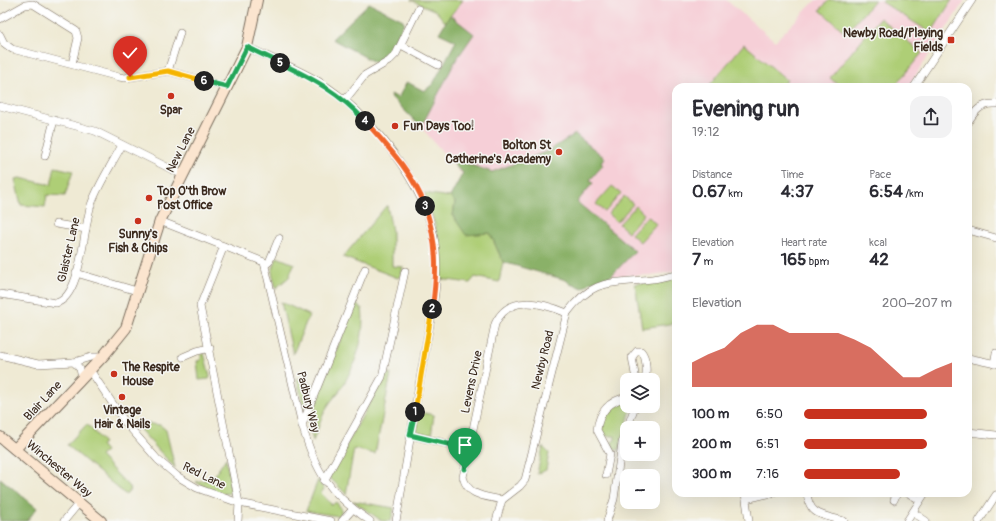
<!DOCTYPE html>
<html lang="en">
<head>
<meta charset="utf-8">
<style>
	:root { --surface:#fff; --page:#f2f2f3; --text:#2b2b33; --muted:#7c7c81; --accent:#c8321e }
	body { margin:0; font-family:Pangolin,sans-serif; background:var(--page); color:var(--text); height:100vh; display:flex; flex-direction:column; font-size:15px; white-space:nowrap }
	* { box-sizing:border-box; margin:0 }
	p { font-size:13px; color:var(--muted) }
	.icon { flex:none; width:22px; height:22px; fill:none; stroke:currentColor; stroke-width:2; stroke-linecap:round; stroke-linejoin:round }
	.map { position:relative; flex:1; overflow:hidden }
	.side { position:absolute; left:672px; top:83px; width:300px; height:414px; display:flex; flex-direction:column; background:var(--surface); border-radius:12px; box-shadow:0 4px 16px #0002 }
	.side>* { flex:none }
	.buttons { position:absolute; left:620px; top:373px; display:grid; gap:8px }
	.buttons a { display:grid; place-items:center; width:40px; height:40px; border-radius:8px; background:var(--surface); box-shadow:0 4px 16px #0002; font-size:20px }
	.pin { position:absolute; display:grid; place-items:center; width:34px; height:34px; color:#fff; margin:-41px -17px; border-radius:50% 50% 50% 0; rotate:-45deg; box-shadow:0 0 4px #0007 }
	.pin .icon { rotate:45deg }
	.km { position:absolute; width:20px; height:20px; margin:-10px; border-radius:50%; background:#222; color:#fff; font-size:11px; line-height:20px; text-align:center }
	.round { display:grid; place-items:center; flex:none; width:42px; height:42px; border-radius:12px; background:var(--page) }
	.summary { display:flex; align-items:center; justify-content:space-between; height:68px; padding:0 20px }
	h1 { font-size:22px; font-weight:700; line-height:30px }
	.stats { display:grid; grid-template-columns:repeat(3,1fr); gap:6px; height:68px; padding:4px 20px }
	.stats div { display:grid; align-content:center }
	.stats b { font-size:17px; font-weight:700 }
	.stats small { font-size:11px; font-weight:400 }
	.stats p { font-size:11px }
	.chart { height:112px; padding:8px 20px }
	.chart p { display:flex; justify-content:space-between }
	.chart svg { width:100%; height:72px; margin-top:4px; fill:var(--accent); opacity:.7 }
	ul { padding:0 20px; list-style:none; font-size:13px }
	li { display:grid; grid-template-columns:64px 48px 1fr; align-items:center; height:30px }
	li i { height:10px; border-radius:5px; background:var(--accent) }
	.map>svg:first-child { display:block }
	.built { fill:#f6cfd7 }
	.green { fill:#aece76; stroke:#747c4a }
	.forest { fill:#8ab167; stroke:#626e42 }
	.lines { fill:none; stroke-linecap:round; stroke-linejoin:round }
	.street-casing { stroke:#7a6d5e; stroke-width:8 }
	.secondary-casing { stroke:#7a6d5e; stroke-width:12 }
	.street { stroke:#fff; stroke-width:7 }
	.secondary { stroke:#fbe5cf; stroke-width:10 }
	.split-1-casing { stroke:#fff; stroke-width:8 }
	.split-2-casing { stroke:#fff; stroke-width:8 }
	.split-3-casing { stroke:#fff; stroke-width:8 }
	.split-4-casing { stroke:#fff; stroke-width:8 }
	.split-5-casing { stroke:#fff; stroke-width:8 }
	.split-6-casing { stroke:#fff; stroke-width:8 }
	.split-7-casing { stroke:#fff; stroke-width:8 }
	.split-1 { stroke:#22a559; stroke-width:5 }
	.split-2 { stroke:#f5b400; stroke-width:5 }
	.split-3 { stroke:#f0652b; stroke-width:5 }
	.split-4 { stroke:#f0652b; stroke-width:5 }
	.split-5 { stroke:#22a559; stroke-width:5 }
	.split-6 { stroke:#22a559; stroke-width:5 }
	.split-7 { stroke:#f5b400; stroke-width:5 }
	.poi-dot { fill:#c8321e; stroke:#f6f6f2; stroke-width:1.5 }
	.labels { text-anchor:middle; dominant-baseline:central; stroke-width:3; stroke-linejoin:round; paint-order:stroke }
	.poi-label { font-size:12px; font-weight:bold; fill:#3b2a1e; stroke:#f6f6f2 }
	.street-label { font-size:12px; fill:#3b2a1e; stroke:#f6f6f2 }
</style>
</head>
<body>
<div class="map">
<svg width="996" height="521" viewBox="0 0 996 521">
	<rect width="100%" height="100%" fill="#f6f6f2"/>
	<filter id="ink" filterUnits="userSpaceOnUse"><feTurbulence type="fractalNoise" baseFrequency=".025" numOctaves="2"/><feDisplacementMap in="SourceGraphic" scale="8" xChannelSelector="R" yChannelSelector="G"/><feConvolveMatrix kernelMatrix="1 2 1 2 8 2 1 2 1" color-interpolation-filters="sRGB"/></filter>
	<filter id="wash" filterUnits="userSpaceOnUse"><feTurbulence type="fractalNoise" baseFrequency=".012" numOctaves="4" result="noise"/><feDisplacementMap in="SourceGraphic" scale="16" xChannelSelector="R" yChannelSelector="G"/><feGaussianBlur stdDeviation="0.9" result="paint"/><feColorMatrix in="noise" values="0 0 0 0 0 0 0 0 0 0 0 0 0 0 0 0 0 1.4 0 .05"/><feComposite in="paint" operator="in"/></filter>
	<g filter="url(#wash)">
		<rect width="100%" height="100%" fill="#efead4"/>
		<polygon class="built" points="463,0 726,0 775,41 816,0 965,0 908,87 676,87 676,271 653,275 608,276 605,264 460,172 421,127 456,60 474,34 450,15"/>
		<g class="green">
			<polygon points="411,0 463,0 445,22 436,11"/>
			<polygon points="829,0 875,0 846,33 820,10"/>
			<polygon points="883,0 952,0 931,33 882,2"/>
			<polygon points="880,18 922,53 894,87 840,87 830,78"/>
			<polygon points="744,44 787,80 782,87 708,87"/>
			<polygon points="55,167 73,171 65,196 47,195 45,207 21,205 15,179 20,178 51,185"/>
			<polygon points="612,186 621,193 605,212 596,204"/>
			<path d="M 424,193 L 450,197 L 455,202 L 453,216 L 490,233 L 503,262 L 499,282 L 475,277 L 470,283 L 440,279 C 442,248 436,222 424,193 Z"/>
			<polygon points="624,196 633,204 617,222 608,214"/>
			<polygon points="387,205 392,231 392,266 403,267 401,275 398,278 343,257"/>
			<polygon points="636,206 644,214 628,232 619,224"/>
			<polygon points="648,216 656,224 640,242 631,234"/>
			<polygon points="277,257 294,264 289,277 276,288 272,272"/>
			<polygon points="676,278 676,323 642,328 635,284"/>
			<polygon points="281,302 309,315 293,354"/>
			<path d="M 355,304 L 362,308 C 366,335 356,364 342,387 C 338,394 331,400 327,407 C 321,417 318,430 313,441 L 308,420 Z"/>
			<polygon points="204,353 210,377 209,379 199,380 197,361 201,360 201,354"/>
			<polygon points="386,373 391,374 375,454 354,449 346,494 329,477"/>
			<polygon points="297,378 315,385 304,409"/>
			<polygon points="622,403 627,403 627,406 632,406 619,450 613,449 612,442 615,440 615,436 603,436 601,430 608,411"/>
			<polygon points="419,412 434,415 431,436 419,433 417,431"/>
			<polygon points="133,422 160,425 166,430 175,468"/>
			<polygon points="87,424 104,443 101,445 106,451 100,456 131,489 126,495 67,445"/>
			<polygon points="543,447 549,453 546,470 537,474"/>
			<path d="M 226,458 L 231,492 C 221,498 205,487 196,482 L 213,478 Z"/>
			<polygon points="318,480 324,489 321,493 332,505 336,502 341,508 341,513 338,516 306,511"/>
			<polygon points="353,501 394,508 391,521 382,521"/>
		</g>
		<g class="forest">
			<polygon points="369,3 403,20 404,23 388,53 376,63 332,39"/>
			<polygon points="450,15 474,34 456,60 421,127 390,96 391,94 398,98 407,82 424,91 433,84 456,41 439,33"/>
			<polygon points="575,134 605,158 601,163 603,165 590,180 593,183 577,202 635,251 611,276 591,282 583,288 570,284 566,280 503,262 490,233 466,235 453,216 455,202 450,197 463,173 454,165 456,160 492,172 548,151"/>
			<polygon points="0,478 37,508 27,521 0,521"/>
		</g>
	</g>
	<g filter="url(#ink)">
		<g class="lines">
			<g class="street-casing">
				<g id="street">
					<polyline points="0,19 25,5 33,4 76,31 78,38 72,64"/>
					<polyline points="0,35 4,43 12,49 119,77 125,78 168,71 227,87"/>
					<polyline points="401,45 438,65"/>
					<path d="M 247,47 C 270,58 296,68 318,81 C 369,112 426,184 435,243 C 441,281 430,320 424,357 C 414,412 406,467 396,521"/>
					<polyline points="168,71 180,33"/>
					<polyline points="914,87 972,0"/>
					<polyline points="345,100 365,75 389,61 396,54 418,9"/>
					<polyline points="0,106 95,131 183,175"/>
					<path d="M 968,122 C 975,111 981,103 996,104"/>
					<polyline points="45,156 54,120"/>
					<path d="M 160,221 L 264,262 L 302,425 C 316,473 329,493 370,521"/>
					<polyline points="56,224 86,229"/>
					<polyline points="968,230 996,238"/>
					<polyline points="224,246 200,306 239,503 238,521"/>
					<polyline points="265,265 269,262 279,238"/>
					<polyline points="76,273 137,291"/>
					<path d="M 0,294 L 56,303 C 82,297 83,228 91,205 C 98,185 112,164 122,145"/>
					<polyline points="0,355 38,364 74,362 91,357 102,357"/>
					<polyline points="183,357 197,351 210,348"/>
					<polyline points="968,358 996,364"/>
					<polyline points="74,362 80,369 82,378"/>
					<polyline points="994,364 996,353"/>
					<polyline points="90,370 125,422 158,460 177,476 197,488 239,503 331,521"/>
					<path d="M 636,380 L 632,357 L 637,351 L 641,351 C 647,357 647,373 645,380"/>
					<polyline points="302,425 365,269"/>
					<polyline points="968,432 996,435"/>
					<polyline points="411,435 469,449"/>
					<path d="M 606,475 L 610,454 L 597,430 C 599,412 609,401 627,397"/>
					<polyline points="324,481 382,377 405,271"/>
					<polyline points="745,493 749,521"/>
					<path d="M 807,493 C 809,517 825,515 844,521"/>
					<polyline points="908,493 920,500"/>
					<polyline points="746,499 772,493"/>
					<path d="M 502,500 C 484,496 468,496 463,477 L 495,324 C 509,293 542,303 567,313"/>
					<polyline points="894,500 897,493"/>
					<polyline points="914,513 926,521"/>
					<polyline points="64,521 79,503"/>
					<polyline points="342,521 353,509"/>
					<path d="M 496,521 L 502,500 L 520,486 L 525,480 L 567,313 C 594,277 612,284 652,279 C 660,278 668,276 676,274"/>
					<polyline points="607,521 614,499 622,443 635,406"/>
					<polyline points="907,521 925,493"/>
					<polyline points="979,521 996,495"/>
				</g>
			</g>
			<g class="secondary-casing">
				<g id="secondary">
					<polyline points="0,437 101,521"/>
					<polyline points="15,449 105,354 126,328 160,221 247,47 257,0"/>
				</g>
			</g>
			<use href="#street" class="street"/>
			<use href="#secondary" class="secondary"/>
		</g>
	</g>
	<g class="lines" filter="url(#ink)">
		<g class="split-1-casing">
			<polyline id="split-1" points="415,412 410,435 469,449 465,469"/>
		</g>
		<g class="split-2-casing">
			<polyline id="split-2" points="415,412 432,309"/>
		</g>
		<g class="split-3-casing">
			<path id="split-3" d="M 425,206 C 437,242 438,271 432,309"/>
		</g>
		<g class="split-4-casing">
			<path id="split-4" d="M 365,121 C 388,147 413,173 425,206"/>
		</g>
		<g class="split-5-casing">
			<path id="split-5" d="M 280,63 C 313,79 340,93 365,121"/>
		</g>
		<g class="split-6-casing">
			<polyline id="split-6" points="204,81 227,87 247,47 280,63"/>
		</g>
		<g class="split-7-casing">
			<polyline id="split-7" points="130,77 168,71 204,81"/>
		</g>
		<use href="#split-1" class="split-1"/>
		<use href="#split-2" class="split-2"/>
		<use href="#split-3" class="split-3"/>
		<use href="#split-4" class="split-4"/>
		<use href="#split-5" class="split-5"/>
		<use href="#split-6" class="split-6"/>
		<use href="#split-7" class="split-7"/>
	</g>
	<g class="poi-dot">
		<rect x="947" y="36" width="8" height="8" rx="2"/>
		<circle cx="171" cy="96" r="4"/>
		<circle cx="395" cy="126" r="4"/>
		<circle cx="559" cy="152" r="4"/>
		<circle cx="149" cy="198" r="4"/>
		<circle cx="138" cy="221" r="4"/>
		<circle cx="114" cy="374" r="4"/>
		<circle cx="122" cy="397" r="4"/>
	</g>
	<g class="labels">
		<g class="poi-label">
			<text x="943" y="33" text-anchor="end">Newby Road/Playing<tspan x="943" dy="14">Fields</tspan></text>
			<text x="171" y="110">Spar</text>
			<text x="403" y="126" text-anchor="start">Fun Days Too!</text>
			<text x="551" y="145" text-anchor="end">Bolton St<tspan x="551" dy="14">Catherine's Academy</tspan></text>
			<text x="157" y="191" text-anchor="start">Top O'th Brow<tspan x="157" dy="14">Post Office</tspan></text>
			<text x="138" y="234">Sunny's<tspan x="138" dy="14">Fish &amp; Chips</tspan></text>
			<text x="122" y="367" text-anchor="start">The Respite<tspan x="122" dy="14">House</tspan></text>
			<text x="122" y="410">Vintage<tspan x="122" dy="14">Hair &amp; Nails</tspan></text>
		</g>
		<g class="street-label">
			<text transform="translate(181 150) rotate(-63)">New Lane</text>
			<text transform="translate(69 250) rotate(-77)">Glaister Lane</text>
			<text transform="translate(543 360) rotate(-76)">Newby Road</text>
			<text transform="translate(472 382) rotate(-78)">Levens Drive</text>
			<text transform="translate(43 401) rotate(-47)">Blair Lane</text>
			<text transform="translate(308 402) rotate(76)">Padbury Way</text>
			<text transform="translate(59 469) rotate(40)">Winchester Way</text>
			<text transform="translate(204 476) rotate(26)">Red Lane</text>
		</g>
	</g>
</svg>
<div class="buttons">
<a><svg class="icon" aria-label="layers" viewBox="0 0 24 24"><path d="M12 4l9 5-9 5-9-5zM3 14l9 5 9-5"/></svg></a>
<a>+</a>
<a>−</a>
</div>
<div class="pin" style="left:465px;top:469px;background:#1e9e55"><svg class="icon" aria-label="arrive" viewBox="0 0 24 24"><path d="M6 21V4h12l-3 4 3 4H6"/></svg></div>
<div class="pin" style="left:130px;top:77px;background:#d93025"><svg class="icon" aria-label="check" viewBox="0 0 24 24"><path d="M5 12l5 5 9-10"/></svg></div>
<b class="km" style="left:415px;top:412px">1</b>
<b class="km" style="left:432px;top:309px">2</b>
<b class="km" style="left:425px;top:206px">3</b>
<b class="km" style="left:365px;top:121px">4</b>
<b class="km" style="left:280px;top:63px">5</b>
<b class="km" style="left:204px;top:81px">6</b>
<section class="side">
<div class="summary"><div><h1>Evening run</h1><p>19:12</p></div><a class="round"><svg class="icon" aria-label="share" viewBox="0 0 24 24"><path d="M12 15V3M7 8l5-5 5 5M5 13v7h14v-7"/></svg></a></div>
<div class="stats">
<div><p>Distance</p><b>0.67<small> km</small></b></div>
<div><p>Time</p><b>4:37</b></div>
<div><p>Pace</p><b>6:54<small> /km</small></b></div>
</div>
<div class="stats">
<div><p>Elevation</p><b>7<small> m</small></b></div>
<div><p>Heart rate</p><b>165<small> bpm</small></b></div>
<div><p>kcal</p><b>42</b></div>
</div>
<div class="chart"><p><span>Elevation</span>200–207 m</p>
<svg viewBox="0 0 160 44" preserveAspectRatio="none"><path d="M0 44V29L10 24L20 20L30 11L40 6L50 6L60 11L70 11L80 11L90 11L100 15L110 20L120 29L130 38L140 38L150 33L160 29V44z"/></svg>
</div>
<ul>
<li><b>100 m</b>6:50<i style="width:83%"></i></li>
<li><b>200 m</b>6:51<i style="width:83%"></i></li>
<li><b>300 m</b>7:16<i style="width:65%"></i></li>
</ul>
</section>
</div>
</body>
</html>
